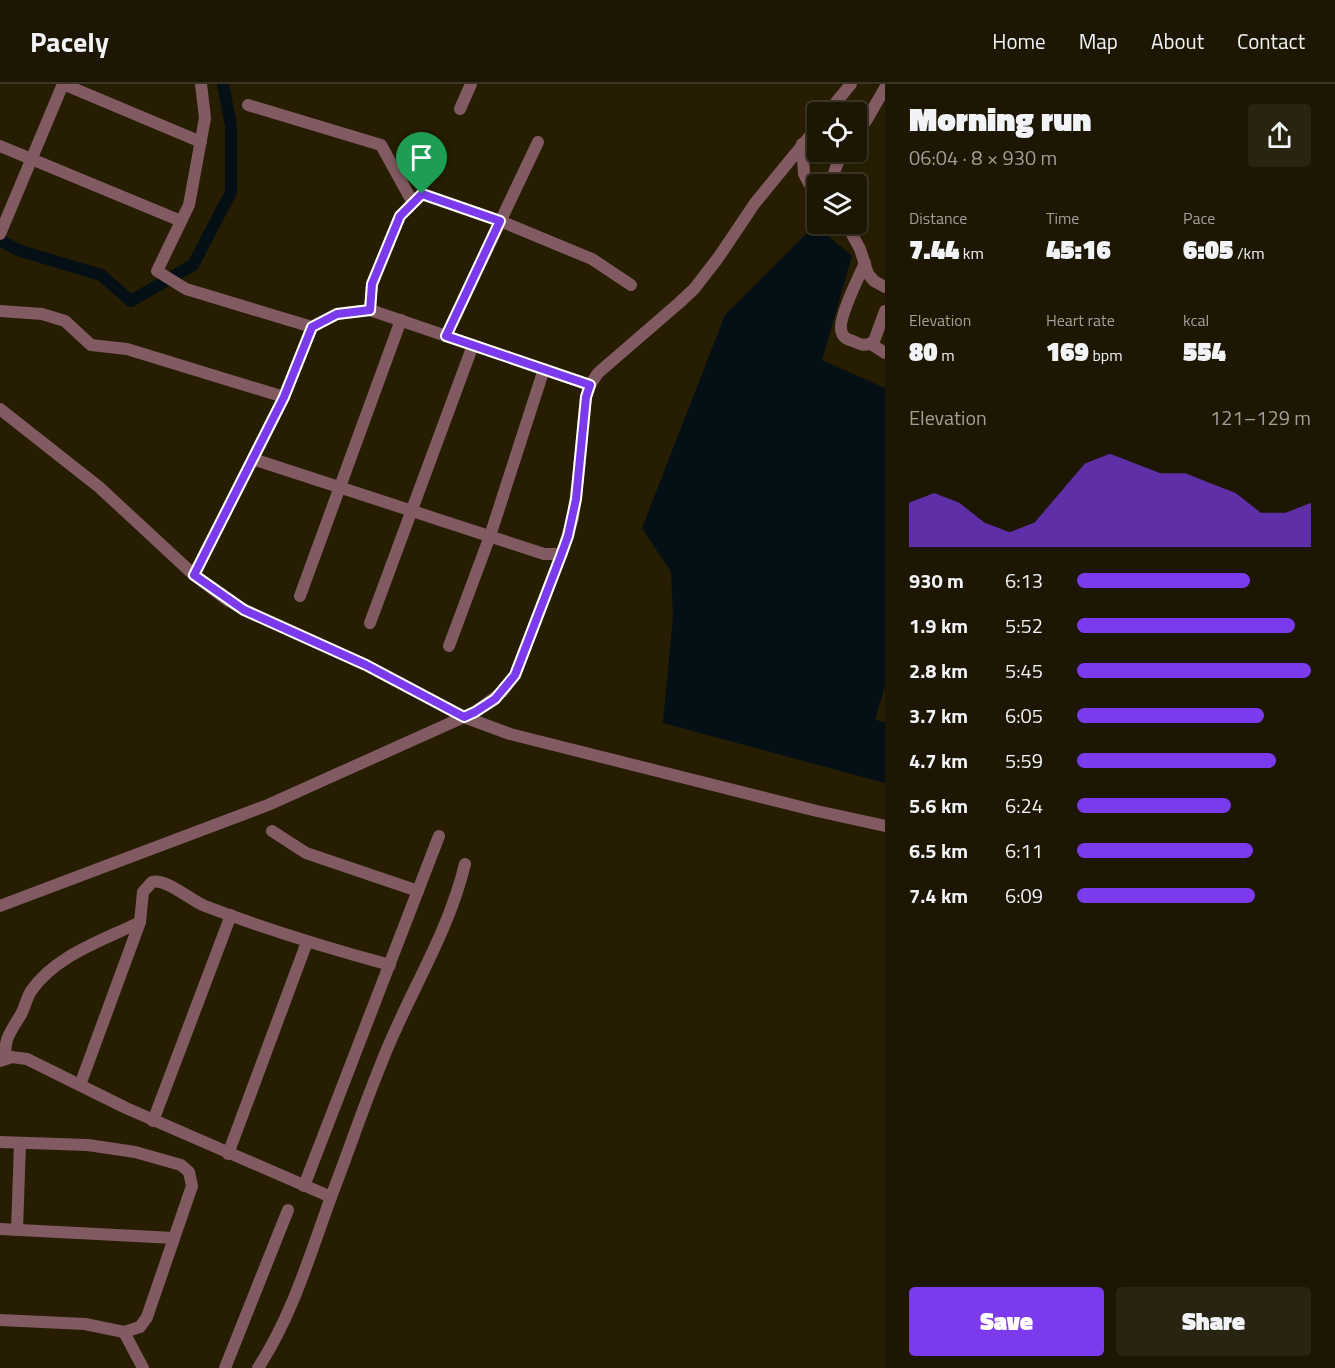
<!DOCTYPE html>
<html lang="en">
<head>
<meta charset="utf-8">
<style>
	:root { --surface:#1c1602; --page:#292311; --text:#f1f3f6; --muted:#a09f99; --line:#3a3524; --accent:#7c3aed }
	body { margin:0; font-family:"Titillium Web",sans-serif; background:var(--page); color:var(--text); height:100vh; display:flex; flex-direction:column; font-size:22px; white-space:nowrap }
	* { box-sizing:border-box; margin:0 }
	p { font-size:20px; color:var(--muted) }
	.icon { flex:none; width:33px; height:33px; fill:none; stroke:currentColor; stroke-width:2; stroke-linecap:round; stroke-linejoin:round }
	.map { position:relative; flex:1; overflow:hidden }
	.side { display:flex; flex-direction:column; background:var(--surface); width:450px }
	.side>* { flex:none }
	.fabs { position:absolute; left:807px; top:18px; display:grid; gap:12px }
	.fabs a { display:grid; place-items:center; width:60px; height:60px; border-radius:6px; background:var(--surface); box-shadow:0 2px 4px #0004,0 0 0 2px var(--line); font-size:30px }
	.pin { position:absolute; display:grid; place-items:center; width:51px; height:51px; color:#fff; margin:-62px -26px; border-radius:50% 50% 50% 0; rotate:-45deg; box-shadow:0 0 6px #0007 }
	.pin .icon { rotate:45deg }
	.round { display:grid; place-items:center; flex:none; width:63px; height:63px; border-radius:6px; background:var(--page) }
	.head { display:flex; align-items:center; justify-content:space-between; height:102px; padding:0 24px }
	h1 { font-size:33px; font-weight:800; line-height:45px }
	.stats { display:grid; grid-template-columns:repeat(3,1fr); gap:9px; height:102px; padding:6px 24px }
	.stats div { display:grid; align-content:center }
	.stats b { font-size:26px; font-weight:800 }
	.stats small { font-size:16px; font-weight:400 }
	.stats p { font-size:16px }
	.chart { height:168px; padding:12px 24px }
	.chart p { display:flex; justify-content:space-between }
	.chart svg { width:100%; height:108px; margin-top:6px; fill:var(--accent); opacity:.7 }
	.cta { display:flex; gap:12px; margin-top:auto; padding:12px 24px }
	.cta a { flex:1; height:69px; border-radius:6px; background:var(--accent); color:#fff; font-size:24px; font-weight:800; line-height:69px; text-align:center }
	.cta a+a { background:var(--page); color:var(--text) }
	ul { padding:0 24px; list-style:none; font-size:20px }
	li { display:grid; grid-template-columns:96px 72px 1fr; align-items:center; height:45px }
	li i { height:15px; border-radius:8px; background:var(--accent) }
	header { display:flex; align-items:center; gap:36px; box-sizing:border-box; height:84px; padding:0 30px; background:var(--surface); border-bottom:2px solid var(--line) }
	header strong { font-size:28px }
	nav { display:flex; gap:33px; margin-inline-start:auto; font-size:21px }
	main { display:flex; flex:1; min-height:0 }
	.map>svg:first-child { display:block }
	.water { fill:#040f16 }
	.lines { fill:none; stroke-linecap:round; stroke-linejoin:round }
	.canal { stroke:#040f16; stroke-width:12 }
	.minor { stroke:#815b61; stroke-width:12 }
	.route-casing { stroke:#fff; stroke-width:12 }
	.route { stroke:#7c3aed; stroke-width:8 }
</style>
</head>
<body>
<header>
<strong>Pacely</strong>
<nav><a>Home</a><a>Map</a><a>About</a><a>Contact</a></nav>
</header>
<main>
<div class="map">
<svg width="885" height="1284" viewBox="0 0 885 1284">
	<rect width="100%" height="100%" fill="#261d02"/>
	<polygon class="water" points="815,141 852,172 822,276 885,304 885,602 875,636 885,638 885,699 663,639 673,532 671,488 642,444 725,231"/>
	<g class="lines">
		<polyline class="canal" points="0,156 18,166 101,191 131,217 193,181 231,108 231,42 223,0"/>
		<g class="minor">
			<polyline points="63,0 201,58"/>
			<polyline points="248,21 381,61 413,119"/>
			<polyline points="460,25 471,0"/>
			<polyline points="828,28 851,0"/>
			<polyline points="856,47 866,37 885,4"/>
			<polyline points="802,60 804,90 818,116"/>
			<polyline points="0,62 181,137"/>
			<path d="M 835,100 C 831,89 838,78 844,68"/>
			<polyline points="843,140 848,143 860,165 868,190 874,197 885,203"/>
			<polyline points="0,150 63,0"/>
			<path d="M 865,179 C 859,192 839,233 841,245 C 842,253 846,255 853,257 C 861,261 866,263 874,257 L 885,227"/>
			<polyline points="370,226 372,200 400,132 422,110 500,137 592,175 631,201"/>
			<polyline points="0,227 42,230 65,237 91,261 127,265 284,313"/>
			<polyline points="312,243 337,230 370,226 590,301"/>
			<polyline points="446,252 538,58"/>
			<polyline points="871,260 885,269"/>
			<polyline points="0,325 99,403 194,491 227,516 245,526 366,581 464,633 510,650 817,727 885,742"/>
			<polyline points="253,375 544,470 562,470"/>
			<polyline points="194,491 284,313 312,243 186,205 157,187 189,121 205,34 201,0"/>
			<polyline points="300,512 401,236"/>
			<polyline points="370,539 473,261"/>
			<polyline points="449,562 490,452 544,285"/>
			<polyline points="272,747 306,769 418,807"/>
			<polyline points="0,822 268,721 475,628 502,608 515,591 564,463 573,434 578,396 586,313 590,301 598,289 679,219 694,205 718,174 755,119 818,42"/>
			<path d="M 6,974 C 3,956 11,947 20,932 C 25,924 26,915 31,907 C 56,871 102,857 140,838"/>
			<polyline points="0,977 12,973 27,975 126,1024 331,1113"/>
			<path d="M 80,1001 L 140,838 L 143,808 L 152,798 C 166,794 190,816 205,822 C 265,845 327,864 390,881"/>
			<polyline points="153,1037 231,831"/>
			<polyline points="0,1058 88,1061 135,1068 181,1081 189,1088 192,1102 147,1233 140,1243 124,1248 85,1240 0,1236"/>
			<polyline points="228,1070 307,858"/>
			<polyline points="304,1102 439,752"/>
			<polyline points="0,1145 174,1154"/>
			<polyline points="17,1146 20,1059"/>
			<polyline points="124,1248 143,1284"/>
			<polyline points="225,1284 288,1126"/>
			<path d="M 258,1284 C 292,1232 310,1171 331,1113 C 348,1069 363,1024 381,980 C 407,912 448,851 465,780"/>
		</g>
	</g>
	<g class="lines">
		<g class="route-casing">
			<polygon id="route" points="422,110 500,137 446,252 590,301 586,313 576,415 568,452 560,474 515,591 495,615 475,628 464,633 366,581 244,526 194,491 284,313 312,243 337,230 370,226 372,200 400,132"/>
		</g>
		<use href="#route" class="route"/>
	</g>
</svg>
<div class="fabs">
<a><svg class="icon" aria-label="locate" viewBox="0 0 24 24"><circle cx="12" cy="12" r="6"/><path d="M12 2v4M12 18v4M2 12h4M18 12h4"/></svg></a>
<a><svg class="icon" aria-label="layers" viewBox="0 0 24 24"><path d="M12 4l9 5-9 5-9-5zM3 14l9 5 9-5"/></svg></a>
</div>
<div class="pin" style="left:422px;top:110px;background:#1e9e55"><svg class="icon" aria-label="arrive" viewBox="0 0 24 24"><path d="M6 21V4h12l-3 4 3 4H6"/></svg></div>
</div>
<section class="side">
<div class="head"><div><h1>Morning run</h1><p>06:04 · 8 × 930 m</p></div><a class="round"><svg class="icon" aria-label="share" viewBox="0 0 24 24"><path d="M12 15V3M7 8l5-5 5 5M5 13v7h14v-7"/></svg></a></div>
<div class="stats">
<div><p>Distance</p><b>7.44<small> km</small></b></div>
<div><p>Time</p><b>45:16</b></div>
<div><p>Pace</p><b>6:05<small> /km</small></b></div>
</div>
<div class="stats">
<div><p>Elevation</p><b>80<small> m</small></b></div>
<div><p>Heart rate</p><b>169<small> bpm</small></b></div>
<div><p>kcal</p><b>554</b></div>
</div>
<div class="chart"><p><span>Elevation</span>121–129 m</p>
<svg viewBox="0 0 160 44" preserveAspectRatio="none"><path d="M0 44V26L10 22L20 26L30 34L40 38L50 34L60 22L70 10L80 6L90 10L100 14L110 14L120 18L130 22L140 30L150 30L160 26V44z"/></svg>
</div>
<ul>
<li><b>930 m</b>6:13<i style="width:74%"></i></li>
<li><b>1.9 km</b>5:52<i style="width:93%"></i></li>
<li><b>2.8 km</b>5:45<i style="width:100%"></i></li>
<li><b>3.7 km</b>6:05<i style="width:80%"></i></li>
<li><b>4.7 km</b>5:59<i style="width:85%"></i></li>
<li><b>5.6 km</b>6:24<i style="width:66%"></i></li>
<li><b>6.5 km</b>6:11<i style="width:75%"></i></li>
<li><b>7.4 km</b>6:09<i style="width:76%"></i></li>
</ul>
<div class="cta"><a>Save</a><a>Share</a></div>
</section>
</main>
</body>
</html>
